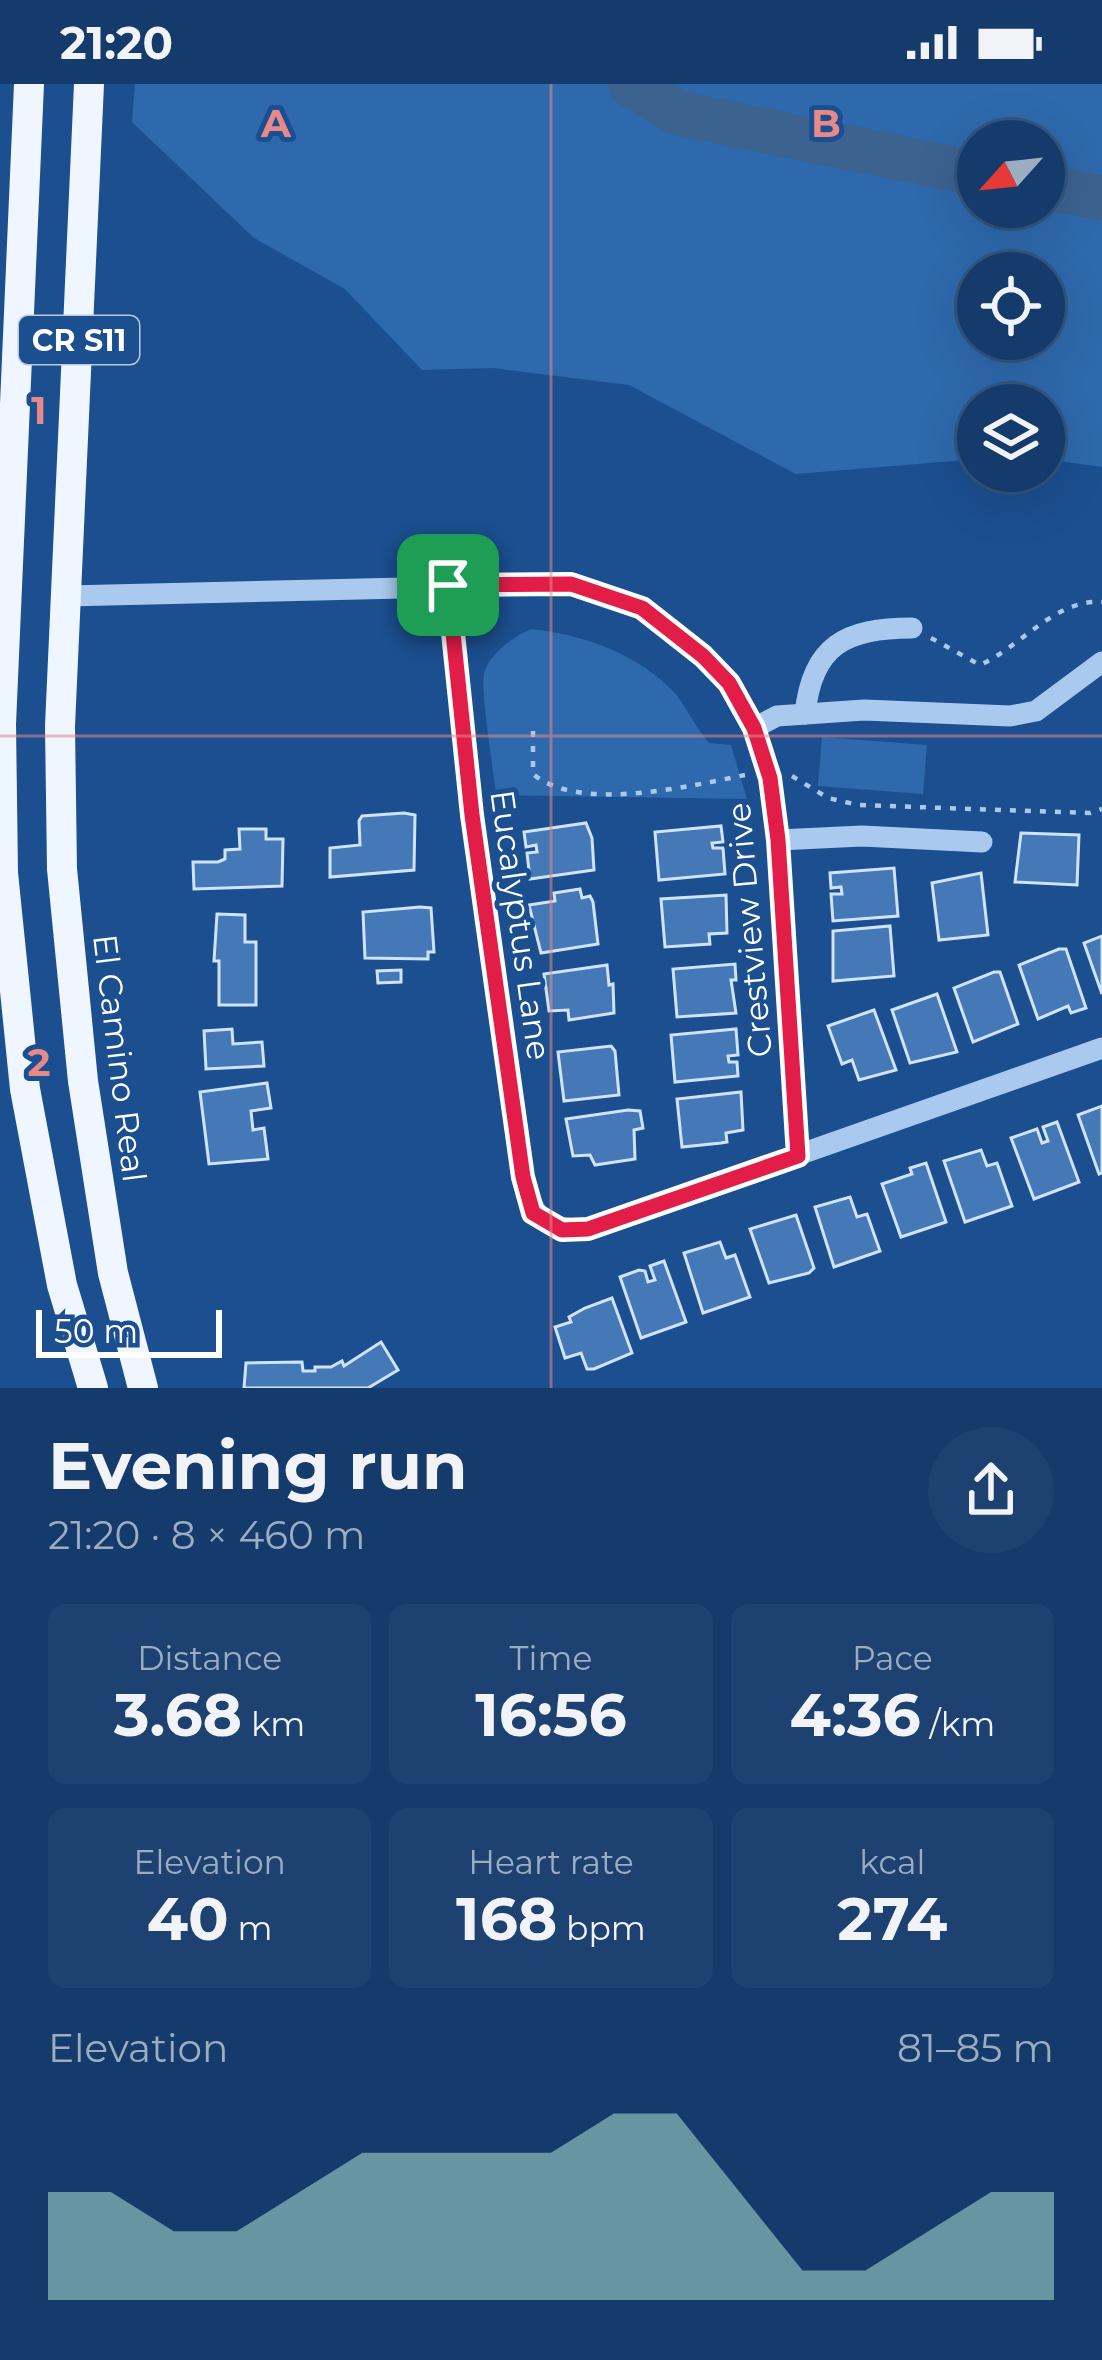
<!DOCTYPE html>
<html lang="en">
<head>
<meta charset="utf-8">
<style>
	:root { --surface:#143b6b; --page:#1d4271; --text:#f1f3f6; --muted:#9dadc1; --line:#33557e; --accent:#8bbbb9 }
	body { margin:0; font-family:Montserrat,sans-serif; background:var(--page); color:var(--text); height:100vh; display:flex; flex-direction:column; font-size:45px; white-space:nowrap }
	* { box-sizing:border-box; margin:0 }
	p { font-size:39px; color:var(--muted) }
	.icon { flex:none; width:66px; height:66px; fill:none; stroke:currentColor; stroke-width:2; stroke-linecap:round; stroke-linejoin:round }
	.map { position:relative; height:1304px; overflow:hidden }
	.sheet { display:flex; flex-direction:column; background:var(--surface); flex:1 }
	.sheet>* { flex:none }
	.needle { width:78px; rotate:243deg }
	.controls { position:absolute; left:957px; top:36px; display:grid; gap:24px }
	.controls a { display:grid; place-items:center; width:108px; height:108px; border-radius:50%; background:var(--surface); box-shadow:0 12px 48px #0002,0 0 0 3px var(--line); font-size:60px }
	.scale { position:absolute; left:36px; bottom:30px; width:186px; box-sizing:border-box; padding-left:12px; border:6px solid #fff; border-top:0; font-size:33px; line-height:42px; white-space:nowrap; color:#fff; -webkit-text-stroke:9px #1b4f8f; paint-order:stroke }
	.pin { position:absolute; display:grid; place-items:center; width:102px; height:102px; color:#fff; margin:-51px; border-radius:24px; box-shadow:0 6px 18px #0006 }
	.round { display:grid; place-items:center; flex:none; width:126px; height:126px; border-radius:63px; background:var(--page) }
	.overview { display:flex; align-items:center; justify-content:space-between; height:204px; padding:0 48px }
	h1 { font-size:66px; font-weight:700; line-height:90px }
	.figures { display:grid; grid-template-columns:repeat(3,1fr); gap:18px; height:204px; padding:12px 48px }
	.figures div { display:grid; align-content:center; border-radius:18px; background:var(--page); text-align:center }
	.figures b { font-size:60px; font-weight:700 }
	.figures small { font-size:33px; font-weight:400 }
	.figures p { font-size:33px }
	.chart { height:336px; padding:24px 48px }
	.chart p { display:flex; justify-content:space-between }
	.chart svg { width:100%; height:216px; margin-top:12px; fill:var(--accent); opacity:.7 }
	.status { display:flex; justify-content:space-between; align-items:center; height:84px; padding:0 60px; background:var(--surface); direction:ltr }
	.status svg { height:33px; fill:currentColor }
	.map>svg:first-child { display:block }
	.green { fill:#2e69ad; fill-rule:evenodd }
	.lines { fill:none; stroke-linecap:round; stroke-linejoin:round }
	.river { stroke:#3c6290; stroke-width:45 }
	.building { fill:#4478b7; stroke:#cfe3fa; stroke-width:3 }
	.path { stroke:#a9c9ee; stroke-width:4.5; stroke-dasharray:6 9; stroke-linecap:butt }
	.minor { stroke:#a9c9ee; stroke-width:21 }
	.major { stroke:#f0f6ff; stroke-width:30 }
	.route-casing { stroke:#fff; stroke-width:24 }
	.route { stroke:#e11d48; stroke-width:15 }
	.grid { fill:none; stroke:#e88989; stroke-width:3; stroke-opacity:0.55 }
	.labels { text-anchor:middle; dominant-baseline:central; stroke-width:10; stroke-linejoin:round; paint-order:stroke }
	.shield { fill:#1b4f8f; stroke:#bbcadd; stroke-width:3 }
	.shield-label { font-size:30px; font-weight:bold; fill:#fff }
	.street-label { font-size:33px; fill:#fff; stroke:#1b4f8f }
	.grid-label { font-size:39px; text-anchor:middle; font-weight:bold; fill:#e88989; stroke:#1b4f8f; stroke-width:10; stroke-linejoin:round; paint-order:stroke }
</style>
</head>
<body>
<div class="status"><b>21:20</b><svg viewBox="0 0 49 12"><path d="M0 12V9h3v3zM5 12V6h3v6zM10 12V3h3v9zM15 12V0h3v12zM26 1h20v11H26zM47 4h2v5h-2z"/></svg></div>
<div class="map">
<svg width="1102" height="1304" viewBox="0 0 1102 1304">
	<rect width="100%" height="100%" fill="#1b4f8f"/>
	<g class="green">
		<path d="M 135,0 L 1102,0 L 1102,383 L 1044,375 L 1044,321 L 978,321 L 978,375 L 796,390 L 629,301 L 493,284 L 422,286 L 345,205 L 254,154 L 132,38 ZM 1044,57 L 1044,123 L 978,123 L 978,57 ZM 1044,189 L 1044,255 L 978,255 L 978,189 Z"/>
		<path d="M 531,545 C 583,551 631,567 670,604 C 684,617 695,643 709,659 L 731,661 L 747,715 L 496,711 C 494,689 480,606 484,589 C 490,569 513,553 531,545 Z"/>
		<polygon points="822,653 927,661 923,710 818,702"/>
	</g>
	<g class="lines">
		<g class="river">
			<polyline points="630,0 678,29 978,90"/>
			<polyline points="1044,103 1102,114"/>
		</g>
	</g>
	<g class="building">
		<polygon points="404,729 415,731 414,786 330,793 330,764 360,761 359,737 362,732"/>
		<polygon points="586,739 592,754 594,786 530,795 527,769 537,768 536,761 526,763 524,748"/>
		<polygon points="721,742 723,758 712,759 713,764 723,764 725,790 659,796 655,748"/>
		<polygon points="239,745 266,745 266,755 283,755 282,802 194,805 193,778 218,778 225,775 225,766 240,765"/>
		<polygon points="1021,749 1079,751 1077,801 1015,798"/>
		<polygon points="894,784 898,832 833,837 831,810 842,810 841,803 831,804 830,789"/>
		<polygon points="981,789 988,851 939,856 932,799"/>
		<polygon points="580,805 582,814 590,812 593,818 598,860 541,869 529,821 555,817 554,809"/>
		<polygon points="726,811 727,849 709,850 710,860 665,863 661,815"/>
		<polygon points="420,823 431,824 434,868 428,868 428,875 365,874 363,828"/>
		<polygon points="217,830 245,831 245,858 256,858 256,921 219,921 219,877 214,877"/>
		<polygon points="890,842 894,892 833,897 833,847"/>
		<polygon points="1102,852 1102,910 1084,859"/>
		<polygon points="1059,865 1066,865 1086,924 1071,929 1068,922 1038,935 1019,881"/>
		<polygon points="735,880 736,896 731,896 736,929 677,933 673,885"/>
		<polygon points="607,881 609,901 613,900 614,929 569,936 568,926 549,927 544,890"/>
		<polygon points="401,886 401,898 378,899 377,887"/>
		<polygon points="994,888 1000,888 1018,940 973,958 954,904"/>
		<polygon points="937,910 957,968 910,979 892,926"/>
		<polygon points="874,926 896,986 859,996 852,976 842,980 828,942"/>
		<polygon points="232,945 233,960 262,958 264,982 206,985 204,947"/>
		<polygon points="736,945 738,971 728,972 729,978 737,978 738,992 675,998 671,951"/>
		<polygon points="611,962 615,967 619,1011 564,1017 558,968"/>
		<polygon points="267,999 271,1024 251,1027 253,1046 264,1044 268,1075 209,1080 200,1008"/>
		<polygon points="741,1008 743,1046 726,1049 727,1058 721,1059 682,1063 677,1015"/>
		<polygon points="1102,1022 1102,1089 1099,1090 1078,1031"/>
		<polygon points="628,1026 640,1027 643,1044 634,1046 635,1075 595,1081 590,1071 573,1072 566,1035"/>
		<polygon points="1057,1038 1079,1098 1034,1115 1011,1054 1037,1045 1042,1059 1048,1057 1043,1043"/>
		<polygon points="981,1066 987,1082 997,1079 1012,1122 965,1138 944,1077"/>
		<polygon points="926,1079 946,1138 901,1153 882,1100 912,1090 910,1084"/>
		<polygon points="850,1113 857,1133 867,1130 880,1167 834,1183 815,1123"/>
		<polygon points="796,1131 814,1184 809,1189 769,1199 750,1145"/>
		<polygon points="720,1158 726,1174 735,1171 750,1213 703,1229 684,1169"/>
		<polygon points="664,1177 686,1238 641,1254 620,1193 639,1186 645,1187 648,1198 655,1196 650,1182"/>
		<polygon points="612,1214 632,1269 594,1285 587,1285 581,1269 565,1274 555,1243 571,1238 569,1233 585,1224"/>
		<polygon points="381,1258 398,1286 368,1304 244,1304 246,1279 302,1278 303,1287 315,1287 315,1283 331,1283 342,1277 344,1282"/>
	</g>
	<g class="lines">
		<g class="path">
			<path d="M 931,554 L 980,581 C 1022,562 1055,515 1102,518"/>
			<path d="M 533,647 L 533,690 C 579,729 690,702 745,691"/>
			<polyline points="792,692 828,714 858,721 1090,729 1102,725"/>
		</g>
		<g class="minor">
			<path d="M 448,501 L 472,731 L 523,1093 C 535,1135 541,1146 588,1145 L 1102,964"/>
			<polyline points="67,512 571,500 642,524 703,572 729,599 754,644 770,694 778,756 798,1072"/>
			<path d="M 805,630 C 812,561 846,544 912,544"/>
			<polyline points="754,644 777,632 864,626 1010,632 1036,627 1102,578"/>
			<polyline points="778,756 862,752 982,758"/>
		</g>
		<g class="major">
			<polyline points="29,0 1,640 3,789 25,1005 62,1201 93,1304"/>
			<polyline points="89,0 60,642 62,785 83,997 113,1189 143,1304"/>
		</g>
	</g>
	<g class="lines">
		<g class="route-casing">
			<polygon id="route" points="571,500 642,524 703,572 729,599 754,644 770,694 778,756 798,1072 588,1145 562,1146 533,1129 523,1093 472,731 448,501"/>
		</g>
		<use href="#route" class="route"/>
	</g>
	<path class="grid" d="M 551,0 L 551,1304M 0,652 L 1102,652"/>
	<g class="labels">
		<rect class="shield" x="19" y="232" width="120" height="48" rx="9"/>
		<g class="shield-label">
			<text x="79" y="256">CR S11</text>
		</g>
		<g class="street-label">
			<text transform="translate(521 841) rotate(82)">Eucalyptus Lane</text>
			<text transform="translate(749 846) rotate(-95)">Crestview Drive</text>
			<text transform="translate(120 974) rotate(83)">El Camino Real</text>
		</g>
	</g>
	<g class="grid-label">
		<text x="276" y="53">A</text>
		<text x="826" y="53">B</text>
		<text x="39" y="340">1</text>
		<text x="39" y="992">2</text>
	</g>
</svg>
<div class="controls">
<a><svg class="needle" viewBox="-14 -14 28 28"><path d="M0-13l5 13h-10z" fill="#e53935"/><path d="M0 13l5-13h-10z" fill="#9dadc1"/></svg></a>
<a><svg class="icon" aria-label="locate" viewBox="0 0 24 24"><circle cx="12" cy="12" r="6"/><path d="M12 2v4M12 18v4M2 12h4M18 12h4"/></svg></a>
<a><svg class="icon" aria-label="layers" viewBox="0 0 24 24"><path d="M12 4l9 5-9 5-9-5zM3 14l9 5 9-5"/></svg></a>
</div>
<div class="scale">50 m</div>
<div class="pin" style="left:448px;top:501px;background:#1e9e55"><svg class="icon" aria-label="arrive" viewBox="0 0 24 24"><path d="M6 21V4h12l-3 4 3 4H6"/></svg></div>
</div>
<section class="sheet">
<div class="overview"><div><h1>Evening run</h1><p>21:20 · 8 × 460 m</p></div><a class="round"><svg class="icon" aria-label="share" viewBox="0 0 24 24"><path d="M12 15V3M7 8l5-5 5 5M5 13v7h14v-7"/></svg></a></div>
<div class="figures">
<div><p>Distance</p><b>3.68<small> km</small></b></div>
<div><p>Time</p><b>16:56</b></div>
<div><p>Pace</p><b>4:36<small> /km</small></b></div>
</div>
<div class="figures">
<div><p>Elevation</p><b>40<small> m</small></b></div>
<div><p>Heart rate</p><b>168<small> bpm</small></b></div>
<div><p>kcal</p><b>274</b></div>
</div>
<div class="chart"><p><span>Elevation</span>81–85 m</p>
<svg viewBox="0 0 160 44" preserveAspectRatio="none"><path d="M0 44V22L10 22L20 30L30 30L40 22L50 14L60 14L70 14L80 14L90 6L100 6L110 22L120 38L130 38L140 30L150 22L160 22V44z"/></svg>
</div>
</section>
</body>
</html>
